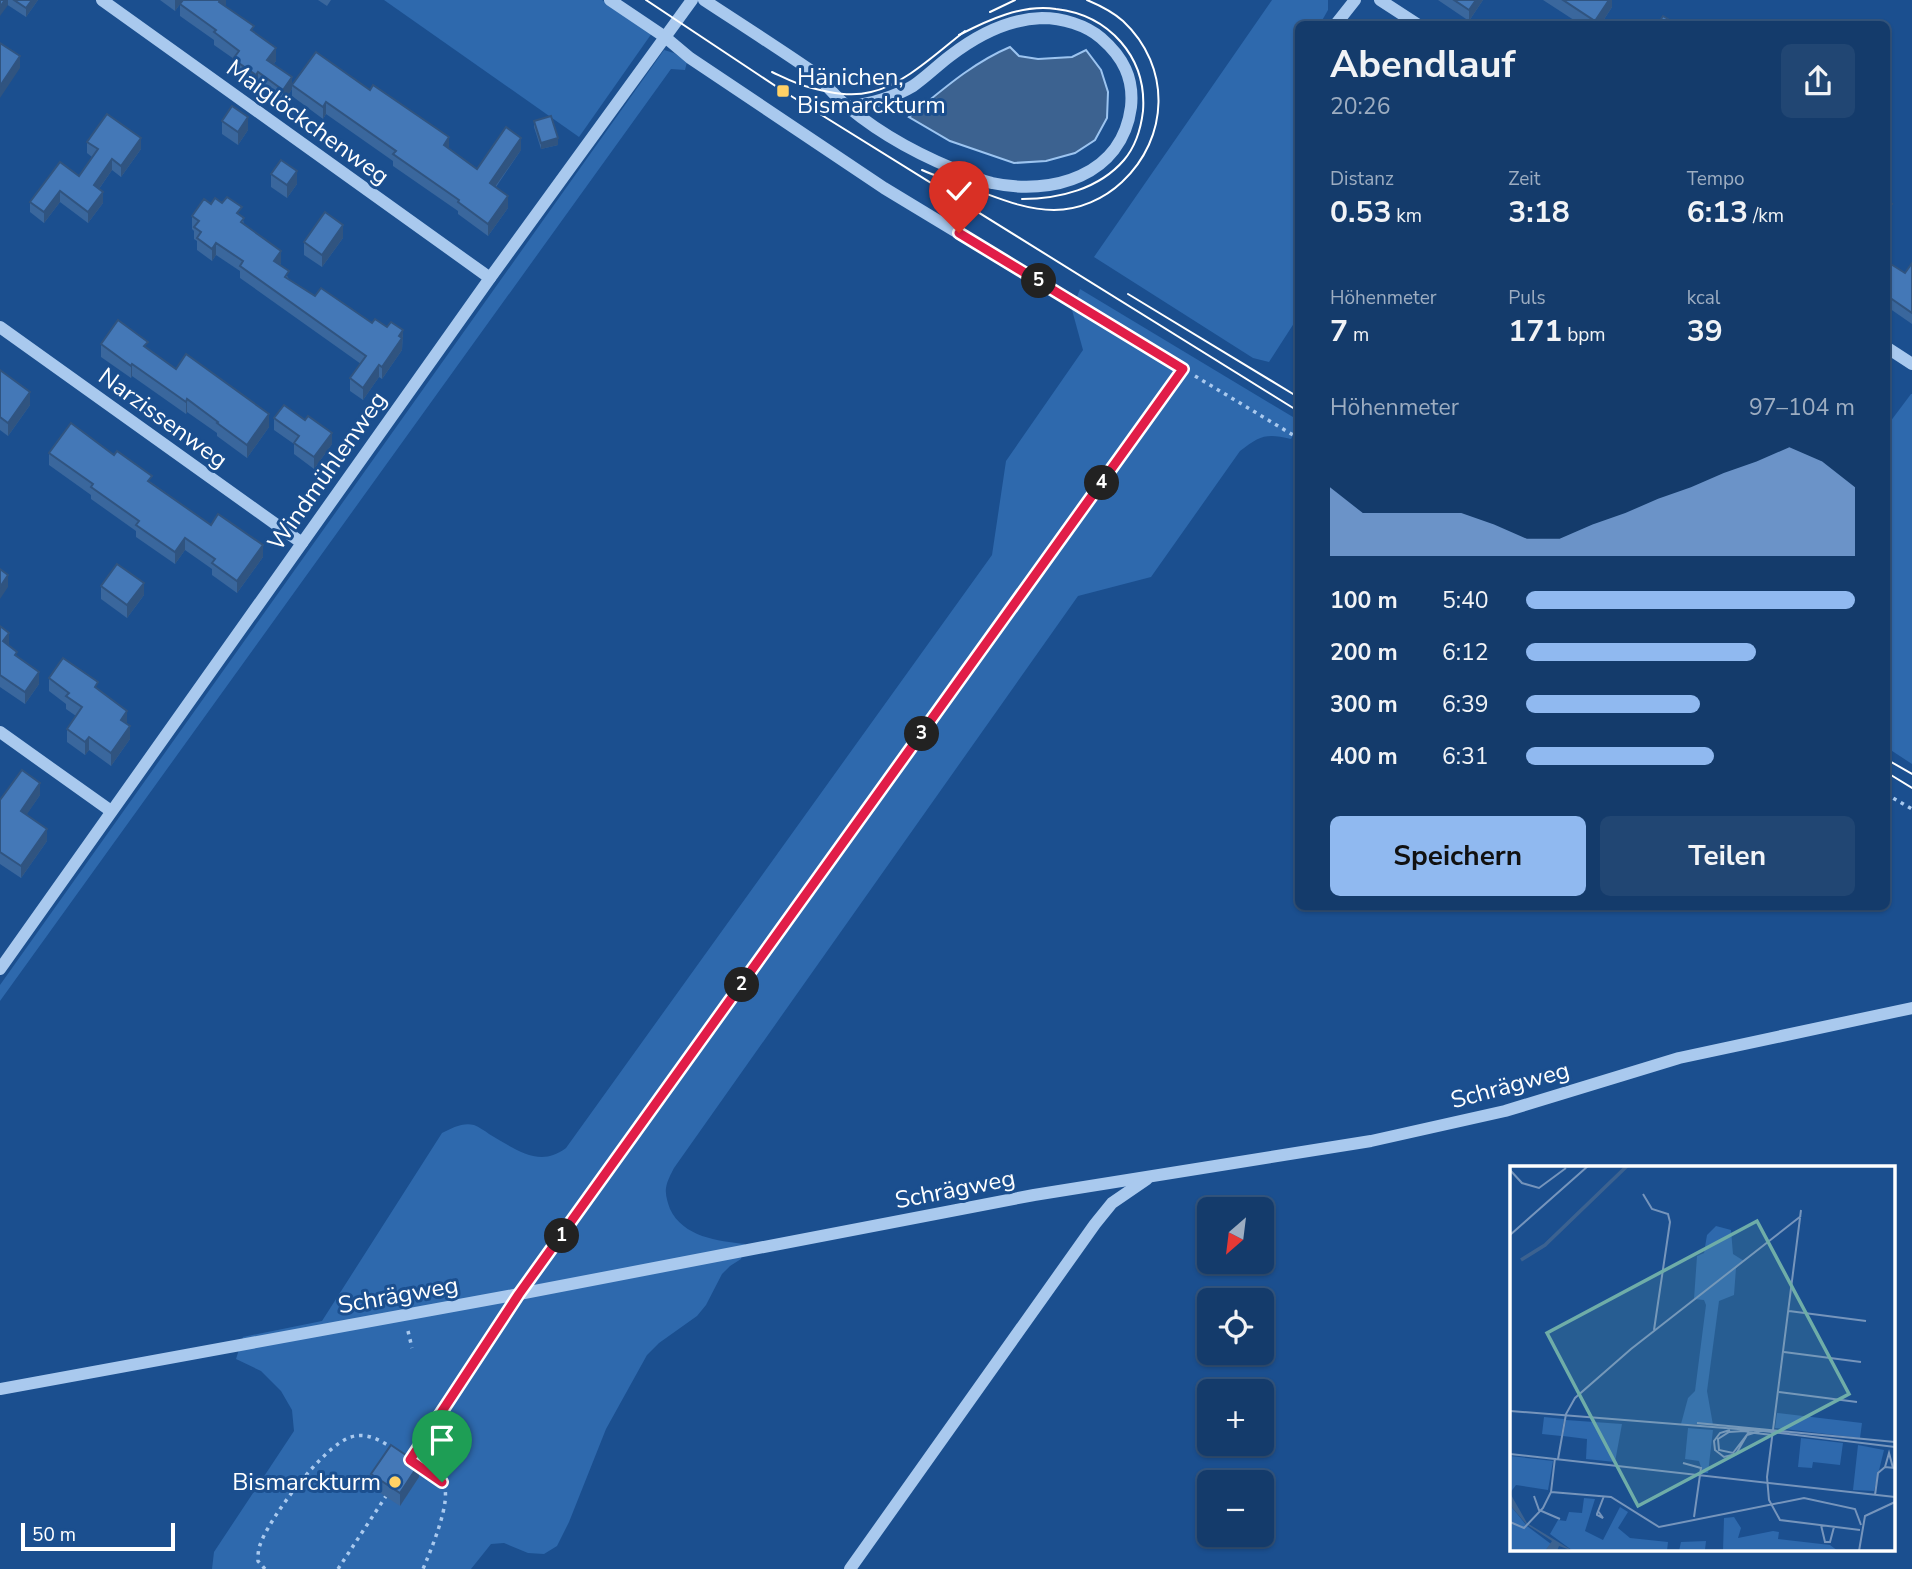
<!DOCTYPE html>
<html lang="de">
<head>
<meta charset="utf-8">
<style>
	:root { --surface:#143b6b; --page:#214673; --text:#f1f3f6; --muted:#9dadc1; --line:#33557e; --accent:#90b9f0 }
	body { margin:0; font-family:"Nunito Sans",sans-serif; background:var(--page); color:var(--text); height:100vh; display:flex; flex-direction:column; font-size:26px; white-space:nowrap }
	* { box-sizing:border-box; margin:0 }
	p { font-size:23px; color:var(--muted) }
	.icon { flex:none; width:38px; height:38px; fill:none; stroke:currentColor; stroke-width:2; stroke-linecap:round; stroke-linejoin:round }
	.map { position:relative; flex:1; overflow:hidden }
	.sheet { position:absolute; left:1295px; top:21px; width:595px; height:889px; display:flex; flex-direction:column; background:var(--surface); border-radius:10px; box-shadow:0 2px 5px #0004,0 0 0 2px var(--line) }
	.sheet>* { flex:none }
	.needle { width:46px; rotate:208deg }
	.buttons { position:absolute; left:1197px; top:1197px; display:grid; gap:14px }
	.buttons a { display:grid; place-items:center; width:77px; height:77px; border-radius:10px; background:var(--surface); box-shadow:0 2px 5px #0004,0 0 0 2px var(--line); font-size:35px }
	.scale { position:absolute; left:21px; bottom:18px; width:154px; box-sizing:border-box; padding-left:7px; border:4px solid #fff; border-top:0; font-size:19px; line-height:24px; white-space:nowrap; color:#fff; -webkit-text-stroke:5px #1b4f8f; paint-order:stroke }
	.pin { position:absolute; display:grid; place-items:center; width:60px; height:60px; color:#fff; margin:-72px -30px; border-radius:50% 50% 50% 0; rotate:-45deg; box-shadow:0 0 7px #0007 }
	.pin .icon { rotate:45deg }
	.km { position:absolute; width:35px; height:35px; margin:-18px; border-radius:50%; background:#222; color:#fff; font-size:19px; line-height:35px; text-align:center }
	.round { display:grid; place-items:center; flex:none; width:74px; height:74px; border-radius:10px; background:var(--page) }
	.overview { display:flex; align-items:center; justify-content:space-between; height:119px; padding:0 35px }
	h1 { font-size:38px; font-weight:700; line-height:52px }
	.figures { display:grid; grid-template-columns:repeat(3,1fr); gap:10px; height:119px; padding:7px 35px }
	.figures div { display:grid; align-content:center }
	.figures b { font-size:30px; font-weight:700 }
	.figures small { font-size:19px; font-weight:400 }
	.figures p { font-size:19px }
	.chart { height:196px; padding:14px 35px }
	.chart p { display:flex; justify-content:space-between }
	.chart svg { width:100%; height:126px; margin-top:7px; fill:var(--accent); opacity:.7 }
	.button { display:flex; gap:14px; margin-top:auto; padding:14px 35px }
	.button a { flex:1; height:80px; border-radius:10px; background:var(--accent); color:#111; font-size:28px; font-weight:700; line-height:80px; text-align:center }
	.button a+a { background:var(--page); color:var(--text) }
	ul { padding:0 35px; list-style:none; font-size:23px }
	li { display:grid; grid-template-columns:112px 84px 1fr; align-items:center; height:52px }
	li i { height:18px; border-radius:9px; background:var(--accent) }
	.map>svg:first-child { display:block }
	.green { fill:#2e69ad }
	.water { fill:#3c6290; stroke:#9cc4f0; stroke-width:2 }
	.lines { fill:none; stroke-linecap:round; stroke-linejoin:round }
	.path { stroke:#a9c9ee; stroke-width:3.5; stroke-dasharray:3.5 5; stroke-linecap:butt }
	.minor { stroke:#a9c9ee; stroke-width:12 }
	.tram { stroke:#fff; stroke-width:2 }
	.wall { fill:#3a679d }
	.shaded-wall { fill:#305480 }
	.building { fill:#4478b7; stroke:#305480; stroke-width:2 }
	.route-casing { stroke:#fff; stroke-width:14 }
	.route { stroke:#e11d48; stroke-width:9 }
	.poi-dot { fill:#ffd166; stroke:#1b4f8f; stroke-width:2.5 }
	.labels { text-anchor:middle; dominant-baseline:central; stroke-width:6; stroke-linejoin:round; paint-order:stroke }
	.poi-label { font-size:24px; fill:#fff; stroke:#1b4f8f; text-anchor:start }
	.street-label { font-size:24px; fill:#fff; stroke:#1b4f8f }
	.inset-river { fill:none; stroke:#3c6290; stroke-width:3.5 }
	.inset-road { fill:none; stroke:#7695bc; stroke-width:2 }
	.view { fill:#6fada8; fill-opacity:0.15; stroke:#6fada8; stroke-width:3.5 }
	.inset-edge { fill:none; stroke:#fff; stroke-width:3.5 }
</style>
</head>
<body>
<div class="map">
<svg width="1912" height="1569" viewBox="0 0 1912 1569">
	<rect width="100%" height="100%" fill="#1b4f8f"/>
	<g class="green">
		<polygon points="384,0 602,0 652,33 579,137"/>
		<polygon points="1272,0 1328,0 1328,10 1320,24 1298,24 1298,317 1269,362 1253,358 1094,257"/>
		<polygon points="664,50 674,53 687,62 685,70 671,69 0,1001 0,985"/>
		<path d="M 1080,289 L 1298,420 L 1298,427 L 1291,439 C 1267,433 1260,435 1240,451 L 1151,577 L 1078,596 L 674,1168 C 671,1174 667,1181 666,1188 C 665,1195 668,1203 670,1209 C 683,1237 718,1241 745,1244 L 741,1259 L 730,1266 L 722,1274 L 706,1305 L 697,1316 L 659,1343 L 647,1355 L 606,1429 L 569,1522 L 557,1546 L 544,1554 L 528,1553 L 504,1543 L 491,1544 L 471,1569 L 212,1569 L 214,1552 L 294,1431 L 292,1410 L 281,1391 L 261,1371 L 236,1359 L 243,1337 L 322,1321 L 442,1133 C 452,1128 463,1122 474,1125 C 479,1127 485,1131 489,1134 C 514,1148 539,1169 566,1148 L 992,555 L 1006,461 L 1083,350 L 1072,310 Z"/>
		<polygon points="1911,394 1912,394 1912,764 1886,747 1887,426"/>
	</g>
	<path class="water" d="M 1010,47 L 1019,56 L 1038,59 L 1072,57 L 1086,50 L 1101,70 L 1108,92 L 1107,118 L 1095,140 L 1075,153 L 1046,161 L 1014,163 L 950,141 L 909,117 C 941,91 972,63 1010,47 Z"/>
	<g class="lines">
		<g class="path">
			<polyline points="1195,376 1298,438"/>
			<polyline points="1886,794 1912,809"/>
			<polyline points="533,1276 1175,381"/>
			<polyline points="408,1331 412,1348"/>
			<polyline points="409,1462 507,1314"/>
			<path d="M 416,1464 C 424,1469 437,1475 443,1484 C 453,1499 430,1552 423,1569"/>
			<path d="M 265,1569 L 258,1561 C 258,1556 258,1550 260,1545 C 269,1518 324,1445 351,1437 C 366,1432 380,1440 392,1448"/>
			<polyline points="338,1569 388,1493"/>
		</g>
		<g class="minor">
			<polyline points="102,0 490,278"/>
			<polyline points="610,0 665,37 690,58 884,188 1183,369"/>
			<path d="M 704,0 C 739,23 775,46 810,70 C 824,81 834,96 848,107 C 884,137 929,160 972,176 C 979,179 985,182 992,183 C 1052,196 1122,176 1131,107 C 1134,78 1123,57 1101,38 C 1086,25 1062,18 1042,18 C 1009,19 976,36 950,56 C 938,65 926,77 913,86 C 893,98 871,103 848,107"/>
			<polyline points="1380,0 1417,24"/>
			<polyline points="1336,24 1355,0"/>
			<polyline points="0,327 302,543"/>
			<polyline points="1886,347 1912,364"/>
			<polyline points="0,732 111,811"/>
			<polyline points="0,969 490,278 692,0"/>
			<polyline points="0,1389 519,1294 1034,1195 1371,1141 1505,1111 1679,1058 1912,1008"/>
			<polyline points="850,1569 1095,1224 1112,1203 1147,1179"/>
		</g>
		<g class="tram">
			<polyline points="646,0 783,91 1298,411"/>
			<polyline points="990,12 1015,0"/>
			<path d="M 959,35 C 988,20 1022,4 1056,9 C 1109,15 1147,57 1143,111 C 1141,128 1135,147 1124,160 C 1099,189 1059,199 1022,199"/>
			<path d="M 772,72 C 785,78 798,85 812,88 C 831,93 851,97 871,92 C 904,85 939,51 965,31"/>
			<path d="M 922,170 C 935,176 949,180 962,185 C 992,195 1022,210 1054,210 C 1079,210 1104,199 1122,182 C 1169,138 1172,67 1123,21 C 1113,12 1099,5 1087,0"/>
			<polyline points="1128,294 1298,397"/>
			<polyline points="1886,759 1912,774"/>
			<polyline points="1886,772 1912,788"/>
		</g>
	</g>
	<g class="wall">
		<polygon points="0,0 38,0 26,17"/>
		<polygon points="160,0 183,0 175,11"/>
		<polygon points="226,0 225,6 254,32 276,61 273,65 292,89 283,103 258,85 256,88 233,71 234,59 214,45 214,40 180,16 180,4"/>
		<polygon points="318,0 331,0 327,6"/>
		<polygon points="1438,0 1483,0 1469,21"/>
		<polygon points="1543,0 1612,0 1612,7 1601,24 1580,24"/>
		<polygon points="292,85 449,149 477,169 521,150 496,187 508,208 488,236 458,214 458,211 393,166 393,161 326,114 323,119 292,96"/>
		<polygon points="222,121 248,130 238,145 222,134"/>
		<polygon points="534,121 558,145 541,149 534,127"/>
		<polygon points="87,142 141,149 121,177 112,170 99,189 103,203 88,223 60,202 44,223 30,212 30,202 79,176 92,157 87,153"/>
		<polygon points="271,174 297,184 287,198 271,187"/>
		<polygon points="211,204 242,216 244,224 281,263 280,265 289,279 315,296 372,323 403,330 402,350 382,379 379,377 363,400 350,391 350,378 361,364 240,278 240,271 216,255 212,261 197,250 197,241 194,239 194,231 192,229 192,216"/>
		<polygon points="343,238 322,267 304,255 304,242"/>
		<polygon points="1886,261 1905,273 1912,263 1912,324 1886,306"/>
		<polygon points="101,344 148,349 176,369 269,427 247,458 217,436 217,433 187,412 186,414 132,376 131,378 101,357"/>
		<polygon points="0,370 30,405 8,436 0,430"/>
		<polygon points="274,418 305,420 332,444 314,469 294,454 294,444 274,430"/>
		<polygon points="49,453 152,483 211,525 263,557 237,593 212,575 212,569 185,550 175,564 136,537 136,531 91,499 91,495 49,465"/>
		<polygon points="101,586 144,595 127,618 101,599"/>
		<polygon points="0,626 9,645 9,646 39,684 25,704 0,687"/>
		<polygon points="49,678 98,690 127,724 130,739 111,766 89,750 85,755 67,742 67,729 76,716 66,709 66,704 49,691"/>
		<polygon points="40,795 26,815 47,841 21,878 0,864 0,800"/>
		<polygon points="371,1474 419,1477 400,1506 371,1487"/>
	</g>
	<g class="shaded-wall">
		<polygon points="5,0 8,0 8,5 0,16 0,7"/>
		<polygon points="32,0 38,0 26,17 26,8"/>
		<polygon points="175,0 183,0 175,11"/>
		<polygon points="220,0 226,0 226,5 219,14 219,2"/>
		<polygon points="1476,0 1483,0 1469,21 1469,10"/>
		<polygon points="1609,0 1612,0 1612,7 1601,24 1595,24 1595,21"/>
		<polygon points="276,48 276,61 267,73 267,60"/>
		<polygon points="20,56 20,68 0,98 0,86"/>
		<polygon points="258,72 258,85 256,88 256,75"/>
		<polygon points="292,77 292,89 283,103 283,90"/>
		<polygon points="326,102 326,114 323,119 323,107"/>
		<polygon points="248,117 248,130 238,145 238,132"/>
		<polygon points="449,137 449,149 444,145"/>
		<polygon points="141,138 141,149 121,177 121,166"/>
		<polygon points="521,138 521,150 490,194 490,183"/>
		<polygon points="558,138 558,145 541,149 541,143"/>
		<polygon points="112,159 112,170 94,196 94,185"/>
		<polygon points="297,171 297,184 287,198 287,185"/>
		<polygon points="60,191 60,202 44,223 44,212"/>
		<polygon points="103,192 103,203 88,223 88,212"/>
		<polygon points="508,196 508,208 488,236 488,224"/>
		<polygon points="1892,204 1892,215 1886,224 1886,212"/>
		<polygon points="343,225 343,238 322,267 322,255"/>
		<polygon points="216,243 216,255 212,261 212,249"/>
		<polygon points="281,251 281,263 274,273 274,261"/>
		<polygon points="403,330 402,350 382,379 382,367"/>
		<polygon points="1890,355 1890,380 1886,385 1886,360"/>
		<polygon points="132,364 132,376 131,378 131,366"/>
		<polygon points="379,365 379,377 363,400 363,388"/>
		<polygon points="30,392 30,405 8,436 8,423"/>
		<polygon points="187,399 187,412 186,414 186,402"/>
		<polygon points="269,414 269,427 247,458 247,445"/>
		<polygon points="332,433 332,444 314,469 314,457"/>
		<polygon points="185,538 185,550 175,564 175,552"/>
		<polygon points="263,545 263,557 237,593 237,581"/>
		<polygon points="8,575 8,587 0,599 0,587"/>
		<polygon points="144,583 144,595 127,618 127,605"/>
		<polygon points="9,633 9,645 3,653 3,641"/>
		<polygon points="39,672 39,684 25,704 25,692"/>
		<polygon points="127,711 127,724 121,720"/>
		<polygon points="130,726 130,739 111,766 111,753"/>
		<polygon points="89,737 89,750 85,755 85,742"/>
		<polygon points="40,783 40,795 21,823 21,811"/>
		<polygon points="47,829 47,841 21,878 21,866"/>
		<polygon points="419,1464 419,1477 400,1506 400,1493"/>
	</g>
	<g class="building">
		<polygon points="0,0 5,0 0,7"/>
		<polygon points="14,0 32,0 26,8"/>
		<polygon points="183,0 220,0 219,2 254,26 251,30 276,48 267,60 292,77 283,90 258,72 256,75 233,59 239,51 214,32 216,30 180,4"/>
		<polygon points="1454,0 1476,0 1469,10"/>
		<polygon points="1563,0 1609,0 1595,21"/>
		<polygon points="1663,16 1676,24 1658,24"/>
		<polygon points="0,43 20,56 0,86"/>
		<polygon points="316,52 370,90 373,85 449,137 444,145 477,169 506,127 521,138 490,183 508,196 488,224 458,202 459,200 393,154 396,151 326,102 323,107 292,85"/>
		<polygon points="232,106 248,117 238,132 222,121"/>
		<polygon points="107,114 141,138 121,166 112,159 94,185 103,192 88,212 60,191 44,212 30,202 60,162 79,176 98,149 87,142"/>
		<polygon points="551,116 558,138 541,143 534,121"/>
		<polygon points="281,160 297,171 287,185 271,174"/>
		<polygon points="227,197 242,207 237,213 244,218 241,222 281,251 274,261 289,271 285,277 315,296 321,288 372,323 375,319 387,327 391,322 403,330 399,336 402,338 382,367 379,365 363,388 350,378 366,356 240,266 243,261 216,243 212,249 197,238 201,232 194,227 199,221 192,216 204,199 211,204 215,198 222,203"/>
		<polygon points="1886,200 1892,204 1886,212"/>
		<polygon points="325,212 343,225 322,255 304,242"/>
		<polygon points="1886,261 1905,273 1912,263 1912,313 1886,295"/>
		<polygon points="118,320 148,342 144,346 176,369 186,354 269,414 247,445 217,423 218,422 187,399 186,402 132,364 131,366 101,344"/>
		<polygon points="0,370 30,392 8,423 0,417"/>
		<polygon points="284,405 305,420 308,416 332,433 314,457 294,443 299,436 274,418"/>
		<polygon points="71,423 114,455 117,451 152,476 148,481 211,525 218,514 263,545 237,581 212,563 215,559 185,538 175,552 136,525 139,521 91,487 93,484 49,453"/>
		<polygon points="117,564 144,583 127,605 101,586"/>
		<polygon points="0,569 8,575 0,587"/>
		<polygon points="0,626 9,633 3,641 17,652 15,655 39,672 25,692 0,675"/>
		<polygon points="63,658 98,682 95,687 127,711 121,720 130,726 111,753 89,737 85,742 67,729 82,707 66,696 69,693 49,678"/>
		<polygon points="22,770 40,783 21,811 47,829 21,866 0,852 0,800"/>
		<polygon points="391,1445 419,1464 400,1493 371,1474"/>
	</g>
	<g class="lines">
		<g class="route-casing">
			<polyline id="route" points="442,1482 410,1460 519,1294 1183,369 959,233"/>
		</g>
		<use href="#route" class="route"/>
	</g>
	<g class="poi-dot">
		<rect x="776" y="84" width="14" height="14" rx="3.5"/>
		<circle cx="395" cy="1482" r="7"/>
	</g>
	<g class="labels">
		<g class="poi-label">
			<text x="797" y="77">Hänichen,<tspan x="797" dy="28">Bismarckturm</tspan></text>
			<text x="381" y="1482" text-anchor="end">Bismarckturm</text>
		</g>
		<g class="street-label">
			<text transform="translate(308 122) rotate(36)">Maiglöckchenweg</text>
			<text transform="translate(163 418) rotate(36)">Narzissenweg</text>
			<text transform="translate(327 471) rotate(-55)">Windmühlenweg</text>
			<text transform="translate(1510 1085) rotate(-15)">Schrägweg</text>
			<text transform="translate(955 1189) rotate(-11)">Schrägweg</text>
			<text transform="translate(398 1295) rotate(-10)">Schrägweg</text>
		</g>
	</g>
	<g transform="translate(1510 1166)">
		<rect width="385" height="385" fill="#1b4f8f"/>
		<path d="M 206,60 L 221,64 L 223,88 L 234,95 L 226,102 L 224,129 L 209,135 L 197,225 L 203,259 L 171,258 L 178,232 L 185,225 L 196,139 L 194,134 L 184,133 L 187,90 L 194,87 L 197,69 ZM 267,247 L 352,257 L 350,272 L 265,262 ZM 34,251 L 54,253 L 51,270 L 32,268 ZM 56,254 L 112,258 L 105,296 L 76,293 L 77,273 L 53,270 ZM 178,262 L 203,264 L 198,307 L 193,307 L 189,295 L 175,293 ZM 291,272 L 333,277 L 330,299 L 303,296 L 302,302 L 288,301 ZM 348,279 L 374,284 L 364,325 L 343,324 ZM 0,290 L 43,295 L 38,324 L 6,319 L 0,327 ZM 74,332 L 85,333 L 75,365 L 93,374 L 110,341 L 118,346 L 108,362 L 120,372 L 158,376 L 157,385 L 63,385 L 40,368 L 48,354 L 56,355 L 59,346 L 72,347 ZM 0,339 L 17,360 L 41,378 L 35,385 L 0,385 ZM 224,351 L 231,362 L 228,372 L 263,365 L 269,366 L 268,373 L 320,379 L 328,385 L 213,385 L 214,352 ZM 196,375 L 195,384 L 201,385 L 169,385 L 171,376 Z" fill="#2e69ad"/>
		<path d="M 0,327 L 17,357 L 63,385 L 49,380 L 47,385 L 35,385 L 42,375 L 16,358 L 0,339 Z" fill="#3c6290"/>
		<path class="inset-river" d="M 11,94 L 35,79 L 117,0"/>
		<path class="inset-road" d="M 0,4 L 12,17 L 29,22 L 56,2M 133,28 L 142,43 L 158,48 L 160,56 L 144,164M 291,44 L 257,311 L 259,334 L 270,354 L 350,364M 0,69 L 78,0M 279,145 L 356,155M 274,186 L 351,196M 269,226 L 347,236M 0,245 L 253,265 L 385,281M 187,257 L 385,276M 220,264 L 210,267 L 204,275 L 205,284 L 214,291 L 226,288 L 237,269 L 250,265M 239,266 L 223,287 L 209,284 L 208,273 L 219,266 L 234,265 L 239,266 L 245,267 L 262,269M 0,288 L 385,331M 48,293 L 56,248 L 65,232 L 121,183 L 291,50M 173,297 L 191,302 L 184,351M 375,301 L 379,287 L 383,302M 41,326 L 101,331 L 149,361 L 294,332 L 345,343 L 351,359M 365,329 L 368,307 L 375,301 L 385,302M 24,330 L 29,344 L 50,353M 88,345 L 93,352 L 87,349 L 87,348 L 94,330M 0,356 L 14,362 L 33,342 L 41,326 L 45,292M 311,359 L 315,376 L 320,376 L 324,361M 349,385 L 355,350 L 385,336"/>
		<path class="view" d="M 247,55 L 339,228 L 128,340 L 37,167 Z"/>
		<rect width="385" height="385" class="inset-edge"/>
	</g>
</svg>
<div class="buttons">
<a><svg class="needle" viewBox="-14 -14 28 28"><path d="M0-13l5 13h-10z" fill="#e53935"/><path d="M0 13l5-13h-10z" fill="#9dadc1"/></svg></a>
<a><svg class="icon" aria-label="locate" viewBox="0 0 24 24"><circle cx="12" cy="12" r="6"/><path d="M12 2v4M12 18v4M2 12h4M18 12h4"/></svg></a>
<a>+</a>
<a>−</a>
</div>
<div class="scale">50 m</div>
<div class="pin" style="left:442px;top:1482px;background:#1e9e55"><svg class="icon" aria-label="arrive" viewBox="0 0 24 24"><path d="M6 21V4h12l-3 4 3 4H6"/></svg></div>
<div class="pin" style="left:959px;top:233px;background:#d93025"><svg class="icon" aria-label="check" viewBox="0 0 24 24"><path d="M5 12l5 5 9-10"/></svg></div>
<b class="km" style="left:562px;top:1236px">1</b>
<b class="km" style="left:742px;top:985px">2</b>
<b class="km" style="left:922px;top:734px">3</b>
<b class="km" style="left:1102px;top:483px">4</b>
<b class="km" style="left:1039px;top:281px">5</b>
<section class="sheet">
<div class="overview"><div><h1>Abendlauf</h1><p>20:26</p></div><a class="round"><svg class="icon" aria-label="share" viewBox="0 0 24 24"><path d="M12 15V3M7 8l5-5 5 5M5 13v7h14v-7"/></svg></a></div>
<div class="figures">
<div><p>Distanz</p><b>0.53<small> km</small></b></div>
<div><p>Zeit</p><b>3:18</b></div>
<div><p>Tempo</p><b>6:13<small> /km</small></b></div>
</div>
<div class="figures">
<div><p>Höhenmeter</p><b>7<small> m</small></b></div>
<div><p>Puls</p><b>171<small> bpm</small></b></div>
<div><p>kcal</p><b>39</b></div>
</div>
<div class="chart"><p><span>Höhenmeter</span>97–104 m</p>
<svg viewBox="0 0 160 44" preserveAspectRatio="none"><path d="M0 44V20L10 29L20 29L30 29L40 29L50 33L60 38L70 38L80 33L90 29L100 24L110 20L120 15L130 11L140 6L150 11L160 20V44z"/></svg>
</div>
<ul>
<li><b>100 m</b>5:40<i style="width:100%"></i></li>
<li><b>200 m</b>6:12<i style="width:70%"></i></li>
<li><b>300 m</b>6:39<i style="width:53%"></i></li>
<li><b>400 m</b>6:31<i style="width:57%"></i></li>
</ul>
<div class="button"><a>Speichern</a><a>Teilen</a></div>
</section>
</div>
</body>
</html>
